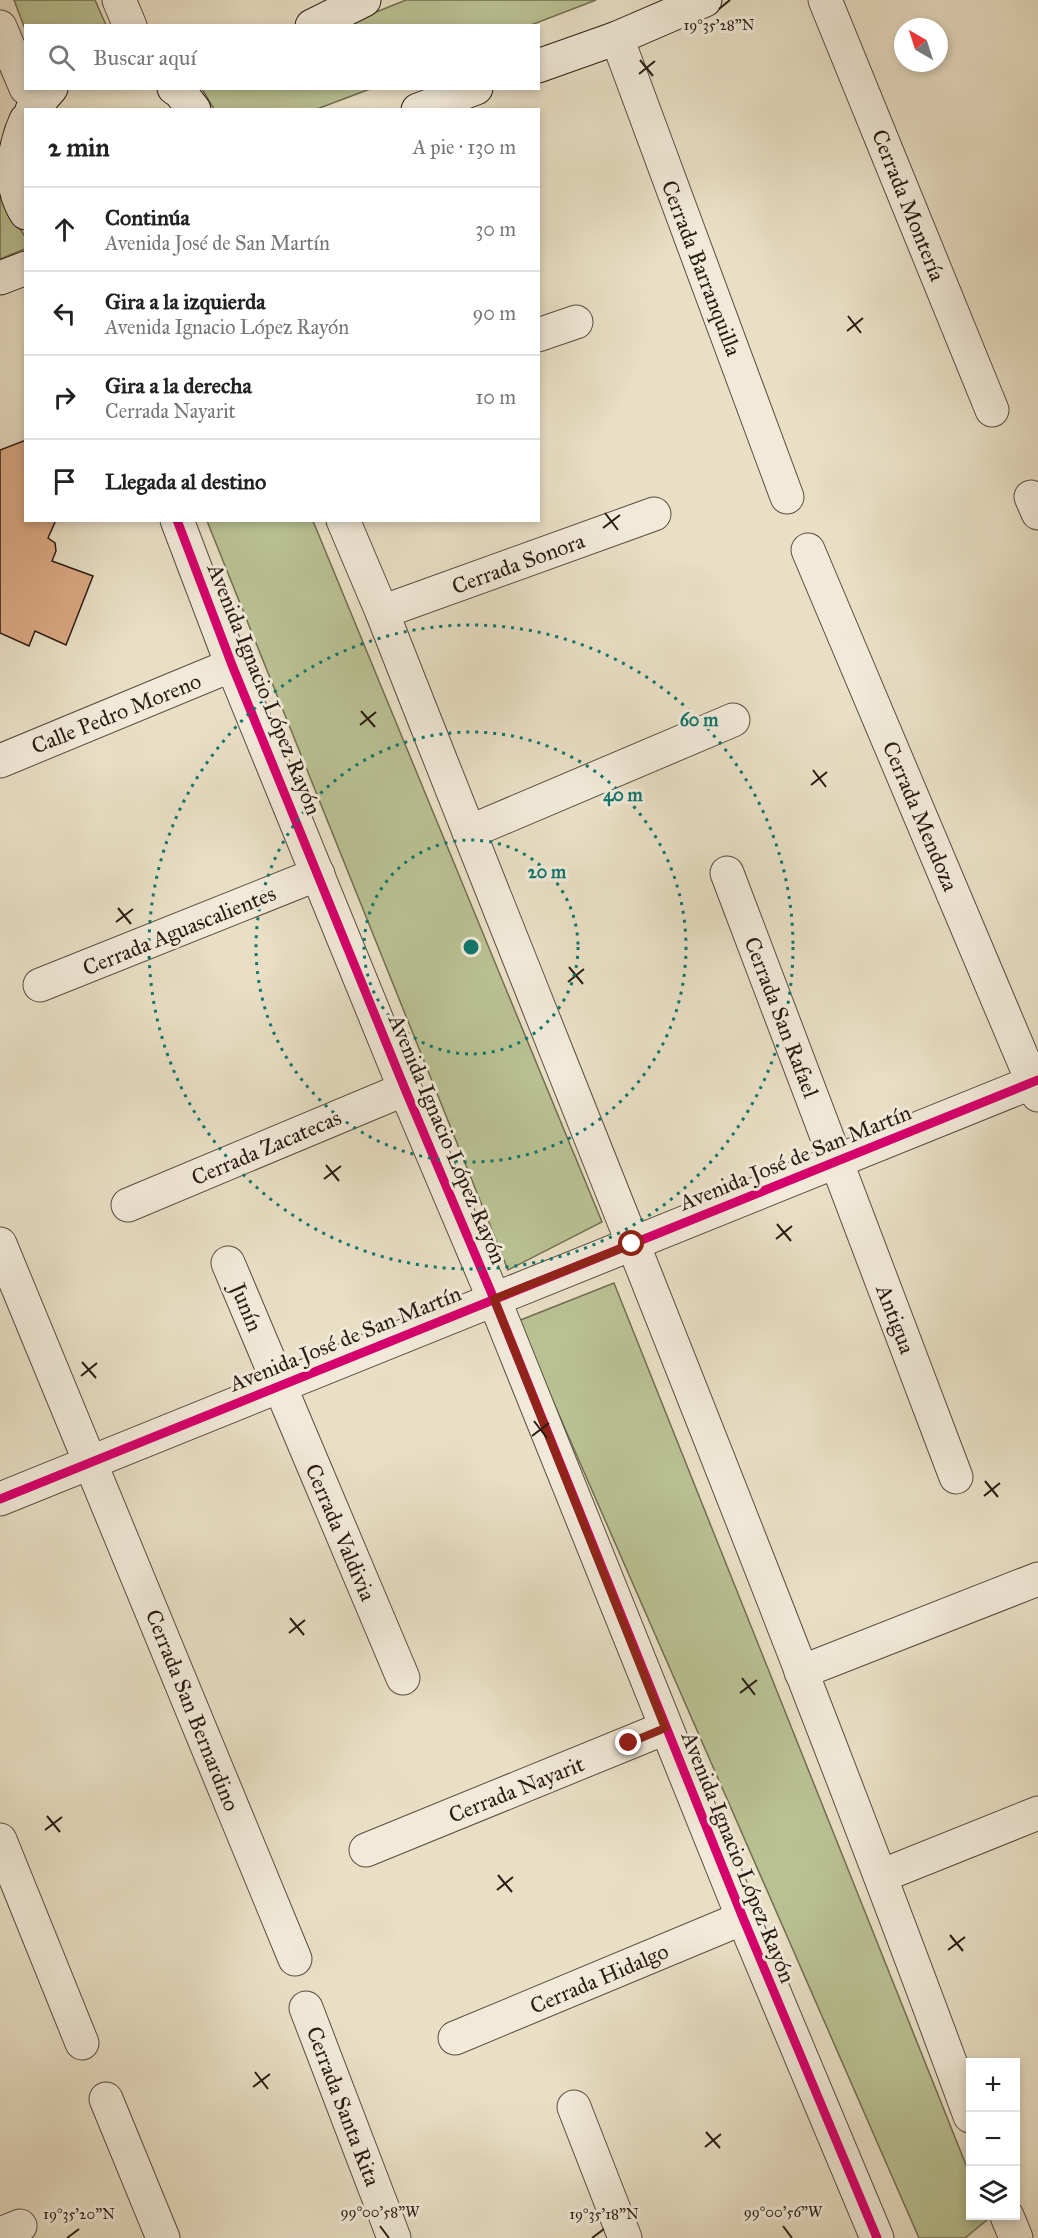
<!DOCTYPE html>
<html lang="es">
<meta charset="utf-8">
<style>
body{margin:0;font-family:"IM FELL Great Primer",serif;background:#f6f6f6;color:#222}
.controls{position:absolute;right:18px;bottom:18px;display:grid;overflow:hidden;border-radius:0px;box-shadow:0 3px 9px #0003}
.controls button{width:54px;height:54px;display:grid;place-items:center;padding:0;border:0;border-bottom:2px solid #e0e0e0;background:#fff;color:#222;font:30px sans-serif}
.compass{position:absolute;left:894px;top:18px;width:54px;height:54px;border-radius:50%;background:#fff;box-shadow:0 3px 9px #0003;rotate:321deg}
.stop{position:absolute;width:18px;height:18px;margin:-14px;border:4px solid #8f2418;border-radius:50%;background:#fff}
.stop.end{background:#8f2418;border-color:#fff;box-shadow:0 2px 6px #0008}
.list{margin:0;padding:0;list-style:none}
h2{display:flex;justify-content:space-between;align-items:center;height:78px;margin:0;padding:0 24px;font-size:26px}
h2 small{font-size:20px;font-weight:400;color:#767676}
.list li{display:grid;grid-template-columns:39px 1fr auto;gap:18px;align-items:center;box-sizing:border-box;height:84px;padding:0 24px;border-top:2px solid #e0e0e0}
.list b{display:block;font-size:22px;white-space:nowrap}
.list p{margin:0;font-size:20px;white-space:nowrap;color:#767676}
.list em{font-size:20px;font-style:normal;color:#767676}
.icon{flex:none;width:33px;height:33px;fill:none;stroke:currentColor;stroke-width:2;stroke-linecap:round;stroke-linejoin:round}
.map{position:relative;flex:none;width:1038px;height:2238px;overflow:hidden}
.search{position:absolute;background:#fff;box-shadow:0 3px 9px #0003;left:24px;top:24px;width:516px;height:66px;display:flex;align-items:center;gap:15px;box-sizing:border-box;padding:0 21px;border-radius:0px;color:#767676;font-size:22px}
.panel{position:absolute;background:#fff;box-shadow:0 3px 9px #0003;left:24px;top:108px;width:516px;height:414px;border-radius:0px}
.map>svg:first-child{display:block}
.green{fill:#b9c192;stroke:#726e52;stroke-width:1.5}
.building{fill:#dba883;stroke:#2a1b13;stroke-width:1.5}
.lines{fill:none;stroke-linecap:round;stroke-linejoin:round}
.minor-casing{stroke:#5a4c40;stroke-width:35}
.tertiary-casing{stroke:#5a4c40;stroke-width:35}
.secondary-casing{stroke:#2a1b13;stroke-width:35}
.minor{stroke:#f1ead9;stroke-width:33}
.tertiary{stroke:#f1ead9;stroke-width:33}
.secondary{stroke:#f1ead9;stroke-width:33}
.cycleway-casing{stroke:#f1ead9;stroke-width:13}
.cycleway{stroke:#d6006c;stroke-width:9}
.route{stroke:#8f2418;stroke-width:8}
.ticks{fill:none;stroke:#2a1b13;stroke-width:2}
.ring{fill:none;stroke:#0f766e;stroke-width:3;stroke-dasharray:3 6}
.labels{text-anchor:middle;stroke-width:6;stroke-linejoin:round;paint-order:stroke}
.street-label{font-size:22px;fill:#2a1b13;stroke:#f1ead9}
.ticks-label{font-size:15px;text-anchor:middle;fill:#2a1b13;stroke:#f1ead9;stroke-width:6;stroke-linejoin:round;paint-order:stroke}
.centre{fill:#0f766e;stroke:#f1ead9;stroke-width:3}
.ring-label{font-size:18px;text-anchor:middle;font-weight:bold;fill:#0f766e;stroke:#f1ead9;stroke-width:6;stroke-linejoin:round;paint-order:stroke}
</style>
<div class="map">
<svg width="1038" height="2238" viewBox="0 0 1038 2238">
<rect width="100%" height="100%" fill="#e9dfc5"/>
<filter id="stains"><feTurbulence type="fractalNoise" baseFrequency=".00333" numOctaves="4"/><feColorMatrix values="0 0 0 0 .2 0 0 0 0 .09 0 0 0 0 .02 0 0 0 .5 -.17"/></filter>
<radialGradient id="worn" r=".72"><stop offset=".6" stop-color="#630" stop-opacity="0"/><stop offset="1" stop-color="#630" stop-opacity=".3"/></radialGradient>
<path class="green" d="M14 0H95L106 25 26 26 25 29Z
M406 0H596L531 25 341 26Z
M202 89H370L317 109H214Z
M0 182 6 207 26 238 25 249 0 259Z
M207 521H313L602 1222 508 1270Z
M614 1283 970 2175V2216H987L988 2219 965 2238H919L518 1321Z"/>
<path class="building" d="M26 440V520H56L48 538 55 543 56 551 52 561 93 576 66 645 35 631 29 646 0 633V450Z"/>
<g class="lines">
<g class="minor-casing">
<path id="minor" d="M119 0 130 26
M825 0 992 410
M0 27 26 88
M617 38 787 497
M538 335 576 322
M1031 497 1038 513
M808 550 1038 1095
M382 612 654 514
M0 761 232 665
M469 832 733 720
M727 873 956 1477
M40 985 318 874
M128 1205 405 1089
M0 1244 295 1959
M228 1263 403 1678
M0 1499 1038 1080
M801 1672 1038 1579
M0 1840 82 2043
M366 1850 665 1728
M881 1876 1038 1813
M306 2008 394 2238
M455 2038 743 1918
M106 2099 163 2238
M574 2107 625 2238
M0 2234 20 2226"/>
</g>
<g class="tertiary-casing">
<path id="tertiary" d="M177 520 232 665 405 1089 494 1299 743 1918 877 2238
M343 520 382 612C579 1113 784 1611 970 2116
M1007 2216 1016 2238"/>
</g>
<g class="secondary-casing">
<path id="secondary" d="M312 26 364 0
M538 66 617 38 705 0
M174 88 180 92 194 110
M32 110 51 88
M418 110 476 88
M26 120C13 149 8 185 26 213
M0 278 26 268"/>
</g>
<use href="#minor" class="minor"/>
<use href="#tertiary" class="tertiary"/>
<use href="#secondary" class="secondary"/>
<g class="cycleway-casing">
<path id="cycleway" d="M177 520 232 665 405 1089 494 1299 743 1918 877 2238
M0 1499 1038 1080"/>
</g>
<use href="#cycleway" class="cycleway"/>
</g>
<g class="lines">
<path class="route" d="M629 1743 665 1728 494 1299 632 1244"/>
</g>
<path class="ticks" d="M719 9 730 0M640 60 653 76M639 74 655 61M848 316 861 333M847 331 863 318M605 513 618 530M603 528 620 515M361 711 375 727M360 725 376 712M813 770 826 787M811 785 827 772M118 908 131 924M116 922 133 909M569 967 583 984M568 982 584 969M326 1165 339 1181M324 1179 341 1166M777 1224 791 1241M776 1239 792 1226M82 1362 96 1378M81 1376 97 1363M534 1421 547 1438M532 1436 549 1423M985 1481 998 1497M984 1496 1000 1483M290 1618 304 1635M289 1633 305 1620M742 1678 755 1695M740 1693 757 1680M47 1816 60 1832M45 1830 62 1817M498 1875 512 1892M497 1890 513 1877M950 1935 963 1951M948 1950 965 1937M255 2072 268 2089M253 2087 270 2074M706 2132 720 2148M705 2147 721 2134M380 2226 389 2238M783 2226 792 2238M67 2238 79 2229M592 2238 604 2229"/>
<g class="ring">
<circle cx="471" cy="947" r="107"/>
<circle cx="471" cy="947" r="215"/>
<circle cx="471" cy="947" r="322"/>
</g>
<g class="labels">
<g class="street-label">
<text transform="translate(909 205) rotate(68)" y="8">Cerrada Montería</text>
<text transform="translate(702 268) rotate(69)" y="8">Cerrada Barranquilla</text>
<text transform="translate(518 563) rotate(-20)" y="8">Cerrada Sonora</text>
<text transform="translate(265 689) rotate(68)" y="8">Avenida Ignacio López Rayón</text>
<text transform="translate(116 713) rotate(-22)" y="8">Calle Pedro Moreno</text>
<text transform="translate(921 816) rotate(67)" y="8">Cerrada Mendoza</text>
<text transform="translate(179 930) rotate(-22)" y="8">Cerrada Aguascalientes</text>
<text transform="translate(782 1017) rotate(69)" y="8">Cerrada San Rafael</text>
<text transform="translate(448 1139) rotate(67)" y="8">Avenida Ignacio López Rayón</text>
<text transform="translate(266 1147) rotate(-23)" y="8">Cerrada Zacatecas</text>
<text transform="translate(795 1157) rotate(-22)" y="8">Avenida José de San Martín</text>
<text transform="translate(247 1307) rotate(67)" y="8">Junín</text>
<text transform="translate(896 1319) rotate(69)" y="8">Antigua</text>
<text transform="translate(345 1338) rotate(-22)" y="8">Avenida José de San Martín</text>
<text transform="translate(341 1532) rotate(67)" y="8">Cerrada Valdivia</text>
<text transform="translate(193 1710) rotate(68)" y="8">Cerrada San Bernardino</text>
<text transform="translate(516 1789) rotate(-22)" y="8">Cerrada Nayarit</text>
<text transform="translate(739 1857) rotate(68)" y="8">Avenida Ignacio López Rayón</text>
<text transform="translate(599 1978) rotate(-23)" y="8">Cerrada Hidalgo</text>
<text transform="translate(344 2106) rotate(69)" y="8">Cerrada Santa Rita</text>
</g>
</g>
<g class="ticks-label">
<text x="719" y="30">19°35'28"N</text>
<text x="380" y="2217">99°00'58"W</text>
<text x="783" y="2217">99°00'56"W</text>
<text x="79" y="2219">19°35'20"N</text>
<text x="604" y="2219">19°35'18"N</text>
</g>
<circle cx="471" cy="947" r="9" class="centre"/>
<g class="ring-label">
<text x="699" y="726">60 m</text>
<text x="623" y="801">40 m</text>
<text x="547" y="878">20 m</text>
</g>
<rect width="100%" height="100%" filter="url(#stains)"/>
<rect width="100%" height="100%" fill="url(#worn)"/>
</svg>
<div class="controls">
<button>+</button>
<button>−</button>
<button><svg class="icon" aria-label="layers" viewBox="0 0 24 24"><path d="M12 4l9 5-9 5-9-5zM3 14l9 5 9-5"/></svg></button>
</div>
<svg class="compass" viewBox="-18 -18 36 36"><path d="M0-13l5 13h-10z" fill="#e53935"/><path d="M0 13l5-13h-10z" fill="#767676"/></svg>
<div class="stop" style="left:632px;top:1244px"></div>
<div class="stop end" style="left:629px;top:1743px"></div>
<div class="search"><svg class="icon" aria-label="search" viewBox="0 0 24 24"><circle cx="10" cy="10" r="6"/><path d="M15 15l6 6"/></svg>Buscar aquí</div>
<section class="panel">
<h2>2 min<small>A pie · 130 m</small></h2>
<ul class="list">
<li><svg class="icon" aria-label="ahead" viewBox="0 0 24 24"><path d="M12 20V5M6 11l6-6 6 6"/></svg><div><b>Continúa</b><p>Avenida José de San Martín</p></div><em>30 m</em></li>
<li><svg class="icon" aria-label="left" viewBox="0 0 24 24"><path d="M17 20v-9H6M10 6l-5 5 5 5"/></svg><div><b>Gira a la izquierda</b><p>Avenida Ignacio López Rayón</p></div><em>90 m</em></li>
<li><svg class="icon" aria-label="right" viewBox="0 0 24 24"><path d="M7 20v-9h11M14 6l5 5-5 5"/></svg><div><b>Gira a la derecha</b><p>Cerrada Nayarit</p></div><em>10 m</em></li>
<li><svg class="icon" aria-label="arrive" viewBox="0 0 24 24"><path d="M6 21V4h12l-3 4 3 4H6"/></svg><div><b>Llegada al destino</b></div></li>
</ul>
</section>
</div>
